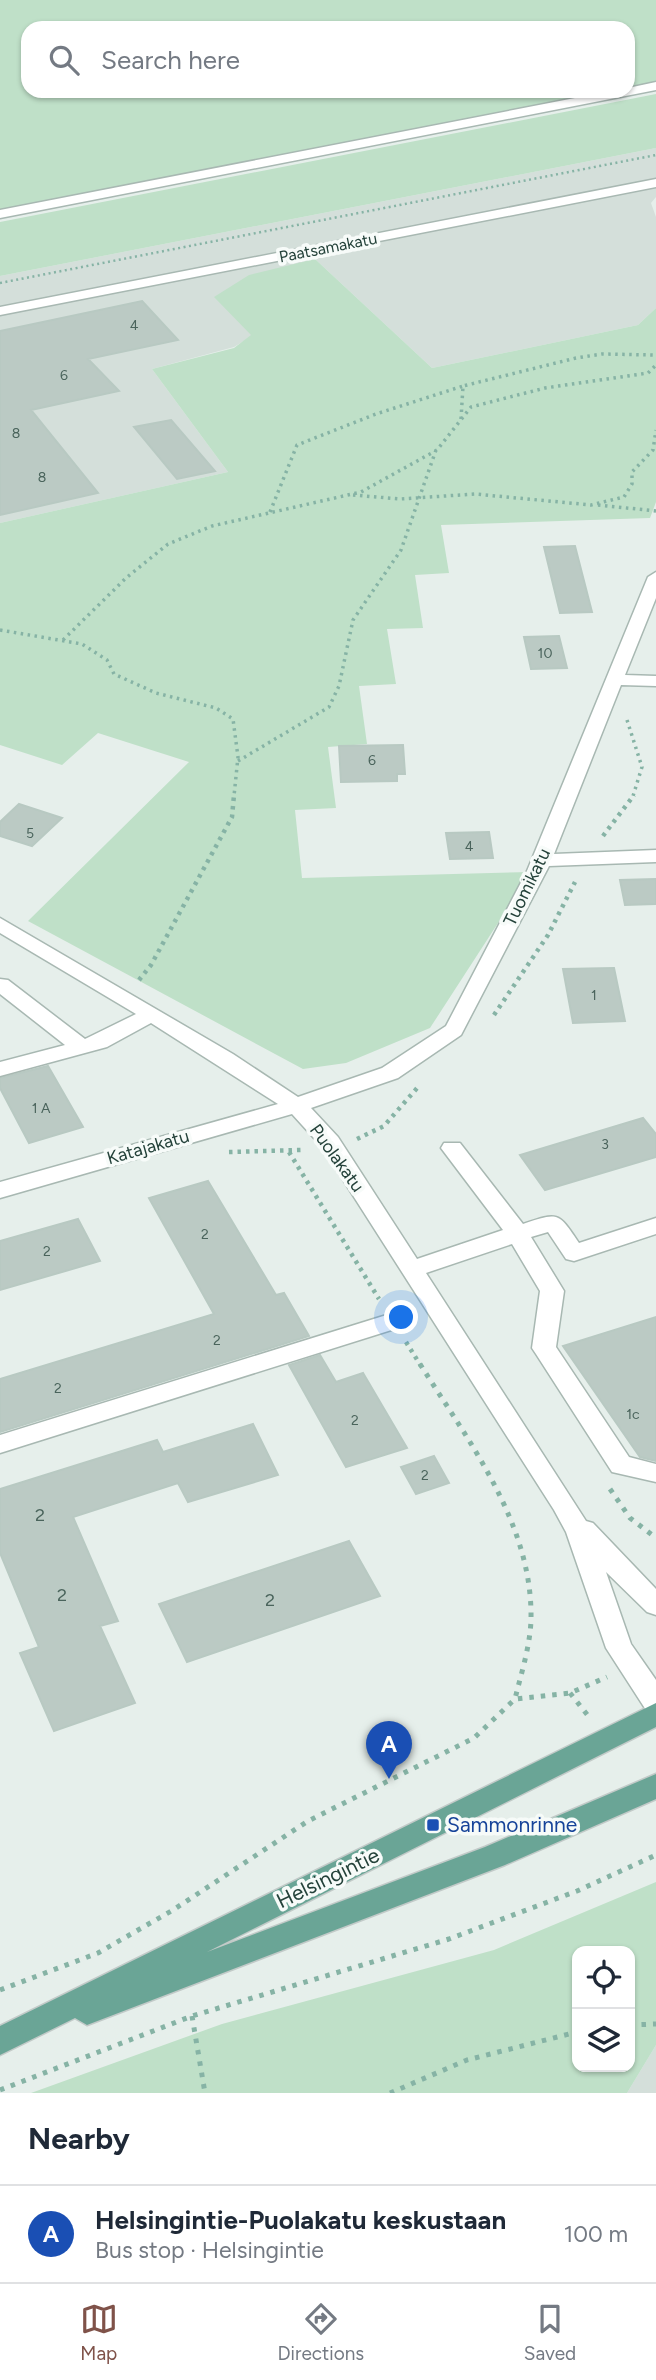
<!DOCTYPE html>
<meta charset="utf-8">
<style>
body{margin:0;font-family:Figtree,sans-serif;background:#f2f2f3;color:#1f2937}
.controls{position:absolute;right:21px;bottom:21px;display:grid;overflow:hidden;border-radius:14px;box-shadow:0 2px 5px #0004}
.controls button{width:63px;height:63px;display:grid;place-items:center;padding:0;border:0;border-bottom:2px solid #e0e1e3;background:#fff;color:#1f2937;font:35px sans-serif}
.you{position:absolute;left:402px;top:1318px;width:24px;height:24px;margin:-18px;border:5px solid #fff;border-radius:50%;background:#1a73e8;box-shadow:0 0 0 10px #1a73e833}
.badge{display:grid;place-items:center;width:46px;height:46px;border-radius:50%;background:#7f5249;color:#fff;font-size:23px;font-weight:700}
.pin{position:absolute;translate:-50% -58px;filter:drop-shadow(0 2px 4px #0008)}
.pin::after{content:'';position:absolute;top:37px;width:24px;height:21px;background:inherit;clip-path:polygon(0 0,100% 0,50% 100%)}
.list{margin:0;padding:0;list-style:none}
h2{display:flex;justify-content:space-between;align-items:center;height:91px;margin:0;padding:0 28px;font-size:30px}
h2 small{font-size:23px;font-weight:400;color:#747a83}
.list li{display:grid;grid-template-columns:46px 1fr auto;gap:21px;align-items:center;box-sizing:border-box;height:98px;padding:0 28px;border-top:2px solid #e0e1e3}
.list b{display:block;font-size:26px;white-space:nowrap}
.list p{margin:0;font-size:23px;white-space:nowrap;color:#747a83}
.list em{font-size:23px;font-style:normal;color:#747a83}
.icon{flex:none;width:38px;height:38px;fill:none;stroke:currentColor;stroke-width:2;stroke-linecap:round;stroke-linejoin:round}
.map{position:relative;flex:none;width:656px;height:2093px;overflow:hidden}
.search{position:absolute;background:#fff;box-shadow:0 2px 5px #0004;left:21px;right:21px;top:21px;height:77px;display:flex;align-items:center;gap:18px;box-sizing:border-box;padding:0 24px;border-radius:21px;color:#747a83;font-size:26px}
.sheet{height:189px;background:#fff}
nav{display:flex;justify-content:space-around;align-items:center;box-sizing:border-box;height:98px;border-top:2px solid #e0e1e3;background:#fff;font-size:19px;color:#747a83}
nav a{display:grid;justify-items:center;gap:4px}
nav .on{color:#7f5249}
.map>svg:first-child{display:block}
.built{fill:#d4dfda}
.green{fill:#bfe0c8;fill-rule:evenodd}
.building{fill:#bbcac4;stroke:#b8c9c2;stroke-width:2}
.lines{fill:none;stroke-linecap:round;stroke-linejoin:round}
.minor-casing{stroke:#a8b8b2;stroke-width:3}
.major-casing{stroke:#c2cac8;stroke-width:3}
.path-far3{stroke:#86b3a5;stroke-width:2.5;stroke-dasharray:2 3.5;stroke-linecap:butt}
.path-far2{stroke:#86b3a5;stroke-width:3.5;stroke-dasharray:2.5 4.5;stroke-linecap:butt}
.path-far1{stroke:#86b3a5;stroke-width:4.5;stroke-dasharray:3.5 5;stroke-linecap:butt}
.path{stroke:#86b3a5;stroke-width:5;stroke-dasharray:4.5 7;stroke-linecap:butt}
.minor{fill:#fff;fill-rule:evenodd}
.major{fill:#6aa596;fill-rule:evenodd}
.transit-dot{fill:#1a4fb4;stroke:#f7fbf9;stroke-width:2.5}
.labels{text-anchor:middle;stroke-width:7;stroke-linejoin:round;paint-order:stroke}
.number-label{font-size:14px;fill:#4a645c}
.far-street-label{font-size:16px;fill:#24423a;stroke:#f7fbf9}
.street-label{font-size:18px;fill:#24423a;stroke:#f7fbf9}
.near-number-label{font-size:18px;fill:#4a645c}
.near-transit-label{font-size:21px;fill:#164399;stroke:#f7fbf9;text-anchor:start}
.near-street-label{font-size:21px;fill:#24423a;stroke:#f7fbf9}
</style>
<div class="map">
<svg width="656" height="2093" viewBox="0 0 656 2093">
<rect width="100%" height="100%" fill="#e6efeb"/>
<path class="built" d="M656 148V197L651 203 656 217V308L638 325 432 368 315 259 252 336 234 347 152 369 228 472 0 523V276Z
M656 2045V2093H627Z"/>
<path class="green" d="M0 0H656V89L0 216ZM28 28H628V91H28Z
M656 94V148L0 276V222Z
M315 259 432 368 638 325 656 308V502L650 518 441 525 449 573 415 575 423 628 387 629 396 684 359 686 367 744 328 747 336 808 295 810 302 878 531 872 430 1028 346 1063 303 1069 28 921 189 762 98 733 62 765 0 745V523L228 472 152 369 234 348 251 335 214 297 249 275Z
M656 1882V2045L627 2093H31L222 2024 494 1950ZM577 1951H630V2067H577Z"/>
<path class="building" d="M142 301 178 340 88 359 119 391 31 410 98 493 0 515V331Z
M171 420 215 471 177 479 134 427Z
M575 546 592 612 560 613 544 547Z
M559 636 567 668 531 669 524 637Z
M403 745 405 774H397V781L341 782 339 746Z
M19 804 62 818 32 846 0 836V822Z
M489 832 493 858 450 859 446 833Z
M656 879V904L625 905 620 880Z
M614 968 625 1021 573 1023 563 969Z
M48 1066 83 1127 29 1143 0 1088V1078Z
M643 1118 656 1134V1157L545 1190 520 1155Z
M208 1181 276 1295 284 1293 309 1336 0 1432V1379L214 1314 149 1198Z
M78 1219 100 1261 0 1290V1241Z
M656 1317V1461L640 1457 563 1346Z
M320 1355 336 1382 363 1373 407 1448 346 1467 289 1365Z
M253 1424 278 1475 188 1502 178 1483 73 1517 118 1621 100 1626 135 1703 54 1731 20 1653 39 1647 0 1553V1489L157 1440 163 1452Z
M434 1456 449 1483 416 1494 401 1467Z
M349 1541 380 1596 187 1662 159 1604Z"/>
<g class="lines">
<g class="minor-casing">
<path id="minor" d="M656 82V90L0 218V210L611 91H628V88Z
M656 179V187L0 315V307Z
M656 572V598L625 675 656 676V686L621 685 554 854 656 850V862L549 866 461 1035 398 1078 311 1108 338 1137 417 1259 503 1230 441 1148 444 1143H460L523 1224C559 1212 558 1212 579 1243L656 1218V1234L574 1261 566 1259 548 1232 531 1237 564 1291 556 1347 629 1457 656 1464V1482L612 1472 536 1354 532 1348 540 1291 512 1244 426 1273 586 1521 593 1523 656 1589V1615L647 1612 606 1572 631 1644 656 1680V1713L646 1710 606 1648 566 1532 554 1510 322 1147 292 1114 0 1198V1182L278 1104 151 1023 107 1047 0 1076V1062L65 1045 0 994V979L8 980 85 1039 136 1014 0 933V918L233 1054 298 1097 382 1068 446 1026 527 871 648 577Z
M393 1313 401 1315 405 1321 401 1327 0 1453V1435Z"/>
</g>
<g class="major-casing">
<path id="major" d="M656 1703V1727L207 1952 485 1847 656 1774V1799L505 1865 87 2025 75 2018 0 2055V2026Z"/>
</g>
<path class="path-far3" d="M0 283 656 155"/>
<path class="path-far2" d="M461 419 463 386 576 358 602 354 656 355
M353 495 400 499 475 494 591 505 624 497 632 484V472L653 450 656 430
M598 505 656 511
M270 512 297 445 376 414 463 386
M0 630 82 644 107 660 114 674 156 693 216 708 233 719 238 757 234 796
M63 640 126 578 168 544 212 526 361 492 437 450 471 407 545 388 648 373 656 365
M627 720 642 767 633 796
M238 761 329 707 339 686 353 620 401 550 436 450"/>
<path class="path-far1" d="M603 836 634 795
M139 980 151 965 232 817 234 795
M494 1015 548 935 575 882
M357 1139 384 1126 418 1087
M229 1152 301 1150
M289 1152 379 1299
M406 1342 421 1366"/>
<path class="path" d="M420 1364C469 1442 533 1524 531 1620 530 1647 521 1674 515 1699
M610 1489 630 1518 656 1538
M570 1693 589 1717
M0 1990 98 1953 173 1910 308 1821 474 1738 515 1699 570 1693 607 1677
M192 2016 205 2093
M630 2025 656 2024
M0 2090 192 2016 449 1939 577 1891 656 1855
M390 2093 467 2060 577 2032"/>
<use href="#minor" class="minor"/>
<use href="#major" class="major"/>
</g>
<rect class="transit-dot" x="426" y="1818" width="14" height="14" rx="3.5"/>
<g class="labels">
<g class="number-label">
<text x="134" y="330">4</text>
<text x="64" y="380">6</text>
<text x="16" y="438">8</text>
<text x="42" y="482">8</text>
<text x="545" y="658">10</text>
<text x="372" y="765">6</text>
<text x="30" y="838">5</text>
<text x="469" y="851">4</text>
<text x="594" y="1000">1</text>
<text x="41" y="1113">1 A</text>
<text x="605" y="1149">3</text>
<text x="205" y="1239">2</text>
<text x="47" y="1256">2</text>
<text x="217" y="1345">2</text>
<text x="58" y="1393">2</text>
<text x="633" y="1419">1c</text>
<text x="355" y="1425">2</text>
<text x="425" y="1480">2</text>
</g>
<g class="far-street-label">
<text transform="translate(328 247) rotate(-11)" y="6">Paatsamakatu</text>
</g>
<g class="street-label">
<text transform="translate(527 887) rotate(-64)" y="6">Tuomikatu</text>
<text transform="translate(148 1147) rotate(-16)" y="6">Katajakatu</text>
<text transform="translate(337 1158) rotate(54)" y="6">Puolakatu</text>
</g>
<g class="near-number-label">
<text x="40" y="1521">2</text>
<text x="62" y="1601">2</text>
<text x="270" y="1606">2</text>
</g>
<g class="near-transit-label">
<text x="447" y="1832">Sammonrinne</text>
</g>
<g class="near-street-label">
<text transform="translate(328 1878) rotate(-26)" y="7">Helsingintie</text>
</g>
</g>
</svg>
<div class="controls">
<button><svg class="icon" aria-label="locate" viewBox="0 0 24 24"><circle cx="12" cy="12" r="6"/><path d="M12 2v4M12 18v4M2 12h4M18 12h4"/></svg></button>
<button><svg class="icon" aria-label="layers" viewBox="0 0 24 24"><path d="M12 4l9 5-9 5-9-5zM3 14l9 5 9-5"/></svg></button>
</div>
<div class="you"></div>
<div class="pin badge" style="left:389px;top:1779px;background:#1a4fb4">A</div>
<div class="search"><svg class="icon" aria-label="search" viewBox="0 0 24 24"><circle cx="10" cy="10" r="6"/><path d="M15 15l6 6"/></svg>Search here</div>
</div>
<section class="sheet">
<h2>Nearby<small></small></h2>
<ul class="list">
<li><span class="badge" style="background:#1a4fb4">A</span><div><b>Helsingintie-Puolakatu keskustaan</b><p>Bus stop · Helsingintie</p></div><em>100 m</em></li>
</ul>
</section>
<nav>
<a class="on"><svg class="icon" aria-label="map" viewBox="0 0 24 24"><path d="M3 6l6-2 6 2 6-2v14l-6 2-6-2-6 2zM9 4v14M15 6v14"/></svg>Map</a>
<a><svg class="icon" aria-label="directions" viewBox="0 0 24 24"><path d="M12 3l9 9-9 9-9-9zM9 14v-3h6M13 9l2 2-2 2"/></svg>Directions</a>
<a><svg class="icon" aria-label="saved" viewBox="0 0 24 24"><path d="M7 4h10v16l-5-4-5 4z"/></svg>Saved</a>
</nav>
